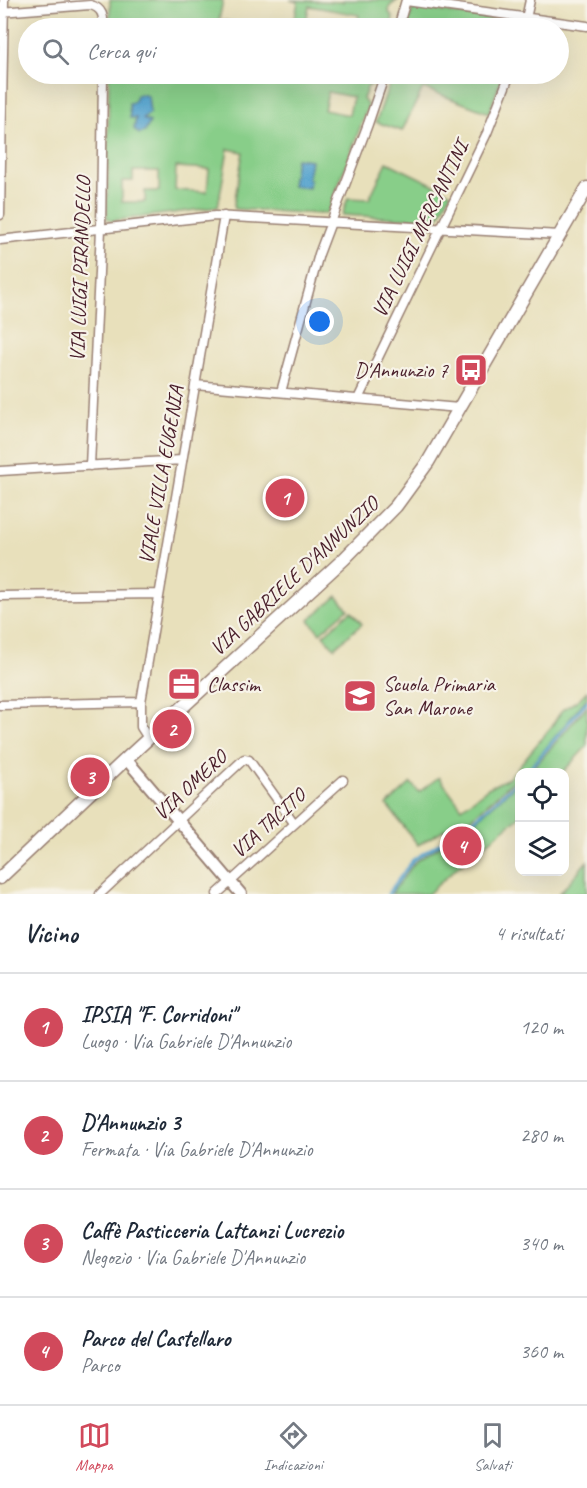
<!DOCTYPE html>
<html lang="it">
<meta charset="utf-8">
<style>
body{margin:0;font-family:Caveat,sans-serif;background:#f6f6f7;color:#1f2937}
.controls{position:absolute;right:18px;bottom:18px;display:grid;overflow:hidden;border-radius:12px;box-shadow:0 6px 24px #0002}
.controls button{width:54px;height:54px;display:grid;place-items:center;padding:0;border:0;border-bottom:2px solid #e0e1e3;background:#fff;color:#1f2937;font:30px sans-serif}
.you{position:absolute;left:320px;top:322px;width:21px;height:21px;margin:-15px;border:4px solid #fff;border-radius:50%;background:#1a73e8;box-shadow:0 0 0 9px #1a73e833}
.badge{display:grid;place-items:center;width:39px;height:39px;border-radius:50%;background:#d1495b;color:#fff;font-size:20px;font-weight:700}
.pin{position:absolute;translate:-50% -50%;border:3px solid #fff;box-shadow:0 2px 6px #0006}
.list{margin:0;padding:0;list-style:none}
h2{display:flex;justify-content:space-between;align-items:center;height:78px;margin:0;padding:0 24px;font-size:26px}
h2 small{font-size:20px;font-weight:400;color:#747a83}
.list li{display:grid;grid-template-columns:39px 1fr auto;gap:18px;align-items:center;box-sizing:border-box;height:108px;padding:0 24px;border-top:2px solid #e0e1e3}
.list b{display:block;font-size:22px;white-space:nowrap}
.list p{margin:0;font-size:20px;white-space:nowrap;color:#747a83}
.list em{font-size:20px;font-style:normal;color:#747a83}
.icon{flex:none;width:33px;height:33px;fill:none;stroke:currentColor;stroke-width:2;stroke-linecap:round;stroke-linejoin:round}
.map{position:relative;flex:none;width:587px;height:894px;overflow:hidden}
.search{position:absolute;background:#fff;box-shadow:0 6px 24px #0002;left:18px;right:18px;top:18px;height:66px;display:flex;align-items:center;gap:15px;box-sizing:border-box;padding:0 21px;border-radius:33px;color:#747a83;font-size:22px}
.sheet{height:510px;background:#fff}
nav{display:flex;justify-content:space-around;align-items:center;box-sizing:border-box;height:84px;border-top:2px solid #e0e1e3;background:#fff;font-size:16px;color:#747a83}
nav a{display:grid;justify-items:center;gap:3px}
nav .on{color:#d1495b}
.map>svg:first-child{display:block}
.green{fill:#88ce89;stroke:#69765a;stroke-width:1.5;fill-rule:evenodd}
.water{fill:#53a2cd;stroke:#4e607c;stroke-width:1.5}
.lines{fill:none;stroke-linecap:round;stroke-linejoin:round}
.stream{stroke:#53a2cd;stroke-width:3}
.minor-casing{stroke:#998073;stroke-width:11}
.tertiary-casing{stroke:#998073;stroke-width:14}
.secondary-casing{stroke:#998073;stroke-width:15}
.minor{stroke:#fff;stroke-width:8}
.tertiary{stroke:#fff;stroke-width:10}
.secondary{stroke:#fff;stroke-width:12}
.labels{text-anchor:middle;stroke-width:4.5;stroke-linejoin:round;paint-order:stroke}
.street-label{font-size:21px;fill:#4a1f2b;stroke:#f7f3e8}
.poi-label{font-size:21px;fill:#4a1f2b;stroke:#f7f3e8;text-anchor:start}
</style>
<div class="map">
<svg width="587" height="894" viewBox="0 0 587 894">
<rect width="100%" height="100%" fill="#f7f3e8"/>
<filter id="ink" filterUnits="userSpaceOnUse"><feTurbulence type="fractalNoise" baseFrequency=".0167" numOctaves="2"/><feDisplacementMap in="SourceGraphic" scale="12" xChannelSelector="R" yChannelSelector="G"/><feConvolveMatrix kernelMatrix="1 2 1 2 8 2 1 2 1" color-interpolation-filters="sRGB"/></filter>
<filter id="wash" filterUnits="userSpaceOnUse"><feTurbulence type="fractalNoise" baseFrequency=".008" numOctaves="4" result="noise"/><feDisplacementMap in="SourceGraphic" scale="24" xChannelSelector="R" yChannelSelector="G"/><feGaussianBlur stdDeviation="1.35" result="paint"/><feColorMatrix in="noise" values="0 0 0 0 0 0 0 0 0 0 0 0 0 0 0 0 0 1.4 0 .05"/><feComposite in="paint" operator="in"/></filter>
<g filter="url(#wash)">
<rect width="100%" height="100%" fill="#e8e0bb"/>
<path class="green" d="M110 0H223L219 20 266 28H110Z
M290 0 343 2V0H398L390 6 389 12 393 18 390 28H335L337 21 357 25 359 15 309 6 305 28H293L298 2Z
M413 7 518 23 520 26 519 28H407Z
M109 74H378L374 85 368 86 363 99 368 106 330 208 326 213 320 214 235 209 234 204 243 152 228 149 218 207 111 221 107 218ZM328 92 353 97 349 115 324 110ZM176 167 209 169 207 192 175 190ZM133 171H159V191H145V202H122V181H133Z
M393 74H503L489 113 423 88 402 131 376 122Z
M387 162 451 193 437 220 342 215 348 198 369 199Z
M337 596 348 609 320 633 309 620Z
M351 611 362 624 334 648 323 635Z
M587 691V698L531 766 523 772H520L519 776 466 823 448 834 445 829 418 845 387 805 411 783 419 792 439 777 462 808 488 788 509 778 552 726 562 710 578 700Z
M587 706V746L563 772H530Z
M519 782V817L455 869 428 894H391L415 862 466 829Z
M587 861V894H559Z"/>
<path class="water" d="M140 94 148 96 150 113 143 119 150 122 145 132 139 134 134 129 136 118H130L129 103 134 102 136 95Z
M296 158 311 160 308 179 310 180 309 188 292 186Z"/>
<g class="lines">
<path class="stream" d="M527 772 587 701
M388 894 413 860 467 826 520 779"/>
</g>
</g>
<g filter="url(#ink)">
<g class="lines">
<g class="minor-casing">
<path id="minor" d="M406 1 587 26
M0 12 90 5C103 8 104 17 103 28
M398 28 406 0
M524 28 530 0
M0 215 4 0
M0 240 215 216 560 235
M195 385 459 408
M281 392 319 254 368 124 385 74
M358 399 487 133 510 74
M90 466 101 229 103 74
M0 471 182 460
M0 596 159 594
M0 705 141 702
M148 738 141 727V702L224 216
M100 894 244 759 249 760 294 823
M217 894 343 780"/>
</g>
<g class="tertiary-casing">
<path id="tertiary" d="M126 759 241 894"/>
</g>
<g class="secondary-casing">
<path id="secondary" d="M0 878 126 759 344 559 396 506 428 462 587 188"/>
</g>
<use href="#minor" class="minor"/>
<use href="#tertiary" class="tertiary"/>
<use href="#secondary" class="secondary"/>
</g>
</g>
<defs>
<g id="bus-square" transform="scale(1.725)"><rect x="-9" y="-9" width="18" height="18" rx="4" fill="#d1495b" stroke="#f7f3e8"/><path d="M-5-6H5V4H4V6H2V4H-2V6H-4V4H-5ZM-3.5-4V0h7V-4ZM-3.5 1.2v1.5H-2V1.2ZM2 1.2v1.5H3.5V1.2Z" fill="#fff"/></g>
<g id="office-square" transform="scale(1.725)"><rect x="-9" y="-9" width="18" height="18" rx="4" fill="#d1495b" stroke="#f7f3e8"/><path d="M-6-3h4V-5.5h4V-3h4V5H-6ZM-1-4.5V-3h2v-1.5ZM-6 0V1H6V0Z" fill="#fff"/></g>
<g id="school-square" transform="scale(1.725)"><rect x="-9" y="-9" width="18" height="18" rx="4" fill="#d1495b" stroke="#f7f3e8"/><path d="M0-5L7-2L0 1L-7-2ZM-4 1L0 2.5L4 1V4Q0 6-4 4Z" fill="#fff"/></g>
</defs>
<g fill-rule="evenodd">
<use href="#bus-square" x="471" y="370"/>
<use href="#office-square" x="184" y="684"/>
<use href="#school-square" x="360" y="696"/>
</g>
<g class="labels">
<g class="street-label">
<text transform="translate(420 229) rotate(-64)" y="7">VIA LUIGI MERCANTINI</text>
<text transform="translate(80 269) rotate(-88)" y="7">VIA LUIGI PIRANDELLO</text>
<text transform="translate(161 475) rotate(-80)" y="7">VIALE VILLA EUGENIA</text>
<text transform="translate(294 576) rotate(-43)" y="7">VIA GABRIELE D'ANNUNZIO</text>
<text transform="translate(190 785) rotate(-43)" y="7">VIA OMERO</text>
<text transform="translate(268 823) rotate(-42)" y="7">VIA TACITO</text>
</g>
<g class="poi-label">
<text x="448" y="377" text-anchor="end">D'Annunzio 7</text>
<text x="207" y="691">Classim</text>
<text x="383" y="691">Scuola Primaria<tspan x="383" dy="24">San Marone</tspan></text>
</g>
</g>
</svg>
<div class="controls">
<button><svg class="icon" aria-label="locate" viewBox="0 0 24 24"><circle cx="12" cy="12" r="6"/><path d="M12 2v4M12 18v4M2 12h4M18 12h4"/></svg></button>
<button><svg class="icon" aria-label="layers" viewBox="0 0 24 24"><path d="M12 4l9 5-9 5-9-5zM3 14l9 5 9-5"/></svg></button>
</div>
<div class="you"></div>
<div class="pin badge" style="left:285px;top:498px">1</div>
<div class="pin badge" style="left:172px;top:729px">2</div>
<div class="pin badge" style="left:90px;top:777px">3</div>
<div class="pin badge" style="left:462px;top:846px">4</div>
<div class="search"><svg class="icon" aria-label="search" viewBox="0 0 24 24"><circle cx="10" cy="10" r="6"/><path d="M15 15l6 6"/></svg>Cerca qui</div>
</div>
<section class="sheet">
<h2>Vicino<small>4 risultati</small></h2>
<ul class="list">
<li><span class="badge">1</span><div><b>IPSIA &quot;F. Corridoni&quot;</b><p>Luogo · Via Gabriele D'Annunzio</p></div><em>120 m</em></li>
<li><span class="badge">2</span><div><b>D'Annunzio 3</b><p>Fermata · Via Gabriele D'Annunzio</p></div><em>280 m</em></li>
<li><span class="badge">3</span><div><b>Caffè Pasticceria Lattanzi Lucrezio</b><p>Negozio · Via Gabriele D'Annunzio</p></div><em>340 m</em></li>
<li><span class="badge">4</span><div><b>Parco del Castellaro</b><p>Parco</p></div><em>360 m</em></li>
</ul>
</section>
<nav>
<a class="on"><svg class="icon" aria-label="map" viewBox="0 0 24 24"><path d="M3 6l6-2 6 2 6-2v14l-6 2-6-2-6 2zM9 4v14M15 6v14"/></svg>Mappa</a>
<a><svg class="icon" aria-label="directions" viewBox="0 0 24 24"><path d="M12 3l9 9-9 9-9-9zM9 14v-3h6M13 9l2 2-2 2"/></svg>Indicazioni</a>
<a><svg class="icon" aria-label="saved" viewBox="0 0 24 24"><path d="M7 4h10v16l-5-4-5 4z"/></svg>Salvati</a>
</nav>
